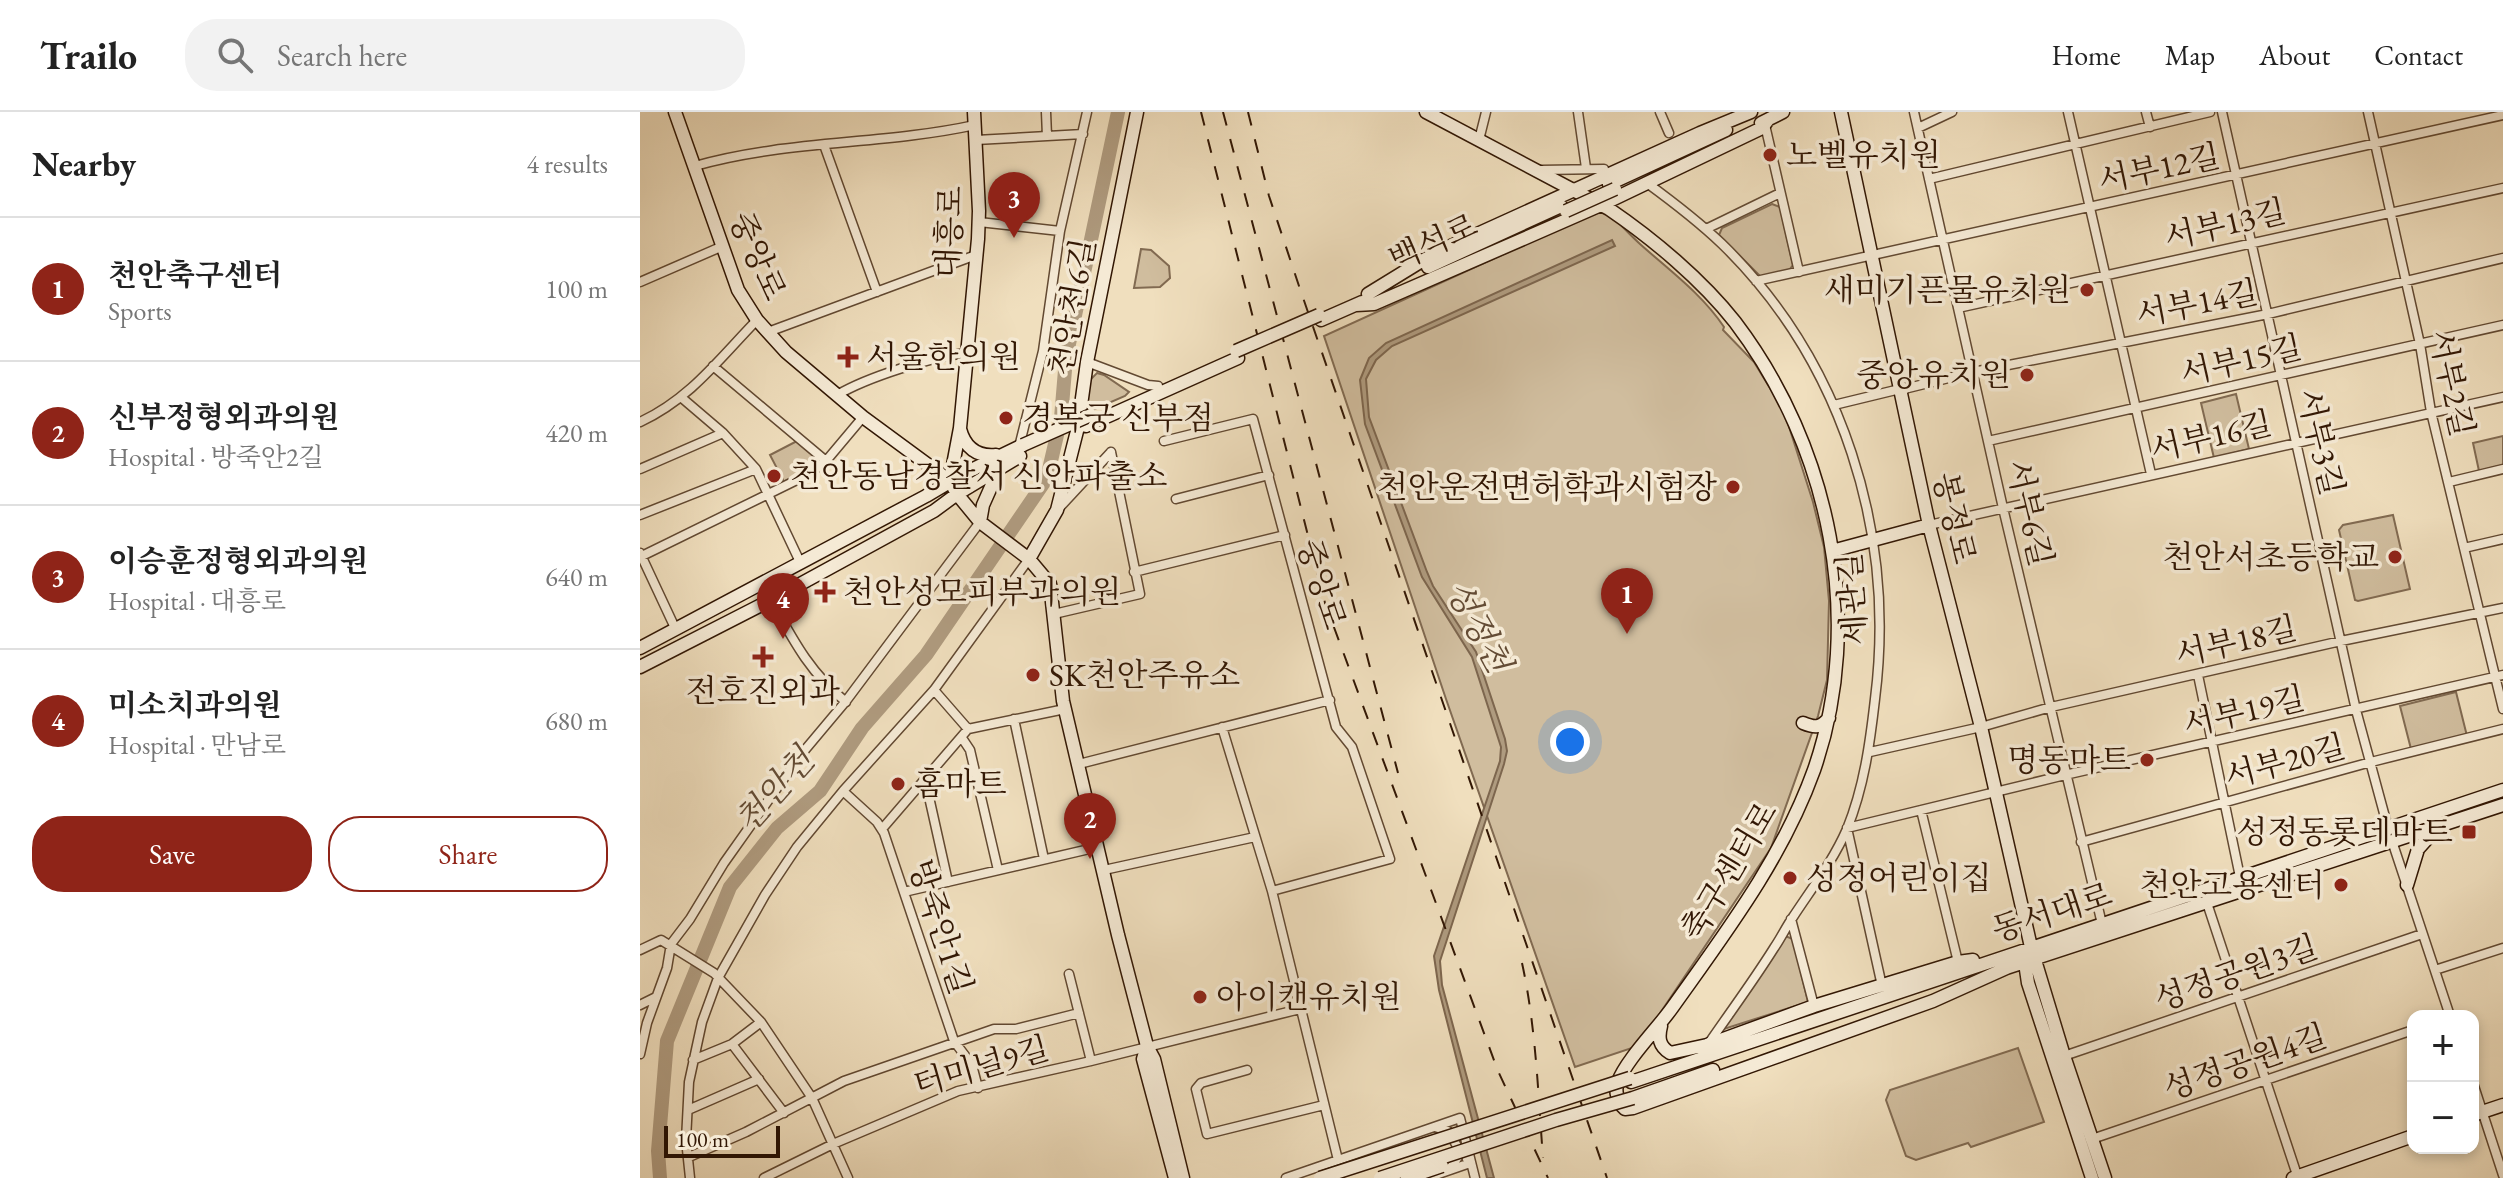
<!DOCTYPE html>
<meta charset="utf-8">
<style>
body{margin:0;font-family:"EB Garamond","Noto Serif KR",serif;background:#f2f2f2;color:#222}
.controls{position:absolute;right:24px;bottom:24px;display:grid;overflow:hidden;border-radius:16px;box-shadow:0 4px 12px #0003}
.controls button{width:72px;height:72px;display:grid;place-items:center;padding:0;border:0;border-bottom:2px solid #e0e0e0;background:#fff;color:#222;font:40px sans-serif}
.scale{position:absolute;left:24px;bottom:20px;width:116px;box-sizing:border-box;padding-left:8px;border:4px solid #321704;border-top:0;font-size:22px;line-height:28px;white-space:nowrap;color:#321704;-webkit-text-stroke:6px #f5ead5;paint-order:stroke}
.you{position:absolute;left:930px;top:630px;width:28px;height:28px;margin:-20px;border:6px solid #fff;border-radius:50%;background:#1a73e8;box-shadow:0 0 0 12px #1a73e833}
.badge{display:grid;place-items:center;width:52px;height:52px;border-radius:50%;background:#8f2418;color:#fff;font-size:26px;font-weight:700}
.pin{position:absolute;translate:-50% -66px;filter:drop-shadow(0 2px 4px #0008)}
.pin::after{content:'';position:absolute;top:42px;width:28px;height:24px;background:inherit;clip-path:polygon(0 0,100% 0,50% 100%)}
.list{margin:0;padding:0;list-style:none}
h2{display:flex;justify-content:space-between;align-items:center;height:104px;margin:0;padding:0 32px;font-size:34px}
h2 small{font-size:26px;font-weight:400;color:#767676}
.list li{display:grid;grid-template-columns:52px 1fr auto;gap:24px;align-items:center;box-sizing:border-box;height:144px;padding:0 32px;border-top:2px solid #e0e0e0}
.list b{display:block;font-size:30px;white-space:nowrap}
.list p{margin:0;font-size:26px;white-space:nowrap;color:#767676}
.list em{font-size:26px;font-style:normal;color:#767676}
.actions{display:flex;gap:16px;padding:24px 32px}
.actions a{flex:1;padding:18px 0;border:2px solid #8f2418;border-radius:32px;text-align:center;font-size:28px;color:#8f2418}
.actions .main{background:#8f2418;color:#fff}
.icon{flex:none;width:44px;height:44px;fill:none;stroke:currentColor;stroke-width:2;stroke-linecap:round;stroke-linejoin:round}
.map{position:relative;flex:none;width:1863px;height:1066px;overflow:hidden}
header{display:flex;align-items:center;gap:48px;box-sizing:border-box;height:112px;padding:0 40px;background:#fff;border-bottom:2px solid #e0e0e0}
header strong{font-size:38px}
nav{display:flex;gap:44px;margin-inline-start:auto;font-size:28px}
.search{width:560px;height:72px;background:#f2f2f2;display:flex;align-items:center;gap:20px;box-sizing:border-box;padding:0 28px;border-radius:32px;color:#767676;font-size:30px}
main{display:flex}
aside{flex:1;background:#fff}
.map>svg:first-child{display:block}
.green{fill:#d0bd9e;stroke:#816a51;stroke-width:2}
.water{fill:#af9b7f;stroke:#7d664e;stroke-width:2}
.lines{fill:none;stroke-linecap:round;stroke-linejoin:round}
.river{stroke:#af9b7f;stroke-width:14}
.street-casing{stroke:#624932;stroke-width:11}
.secondary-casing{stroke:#321704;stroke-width:15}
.street{stroke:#f5ead5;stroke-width:8}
.secondary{stroke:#f5ead5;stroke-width:12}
.rail{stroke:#321704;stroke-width:2;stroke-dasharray:14 14;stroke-linecap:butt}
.secondary-bridge-casing{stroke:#321704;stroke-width:15;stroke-linecap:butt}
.secondary-bridge{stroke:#f5ead5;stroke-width:12}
.poi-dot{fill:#8f2418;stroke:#f5ead5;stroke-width:3}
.labels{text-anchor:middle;stroke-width:7;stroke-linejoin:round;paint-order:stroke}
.poi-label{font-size:32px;fill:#321704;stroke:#f5ead5;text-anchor:start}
.street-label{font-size:32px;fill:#321704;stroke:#f5ead5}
.water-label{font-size:34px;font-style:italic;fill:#644c35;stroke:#f5ead5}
</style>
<header>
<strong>Trailo</strong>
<div class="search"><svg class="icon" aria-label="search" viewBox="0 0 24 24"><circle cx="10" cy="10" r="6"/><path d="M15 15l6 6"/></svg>Search here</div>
<nav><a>Home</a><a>Map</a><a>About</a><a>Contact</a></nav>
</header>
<main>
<aside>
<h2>Nearby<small>4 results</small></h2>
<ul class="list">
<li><span class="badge">1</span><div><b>천안축구센터</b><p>Sports</p></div><em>100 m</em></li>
<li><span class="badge">2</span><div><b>신부정형외과의원</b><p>Hospital · 방죽안2길</p></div><em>420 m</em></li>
<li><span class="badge">3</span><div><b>이승훈정형외과의원</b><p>Hospital · 대흥로</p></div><em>640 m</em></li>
<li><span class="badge">4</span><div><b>미소치과의원</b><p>Hospital · 만남로</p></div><em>680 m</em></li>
</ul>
<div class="actions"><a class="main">Save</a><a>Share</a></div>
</aside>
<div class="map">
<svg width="1863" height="1066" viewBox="0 0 1863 1066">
<rect width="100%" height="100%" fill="#f0dfbe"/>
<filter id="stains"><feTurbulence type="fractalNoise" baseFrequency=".0025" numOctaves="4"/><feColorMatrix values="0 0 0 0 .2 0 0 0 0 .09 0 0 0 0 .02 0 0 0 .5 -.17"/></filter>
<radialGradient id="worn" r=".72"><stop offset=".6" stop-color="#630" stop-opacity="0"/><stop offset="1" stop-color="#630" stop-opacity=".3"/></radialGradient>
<path class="green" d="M1132 92 1140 95 1153 153 1149 158 1121 165 1079 123 1082 116Z
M965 96C976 108 987 120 1000 132 1029 158 1062 182 1084 215L1083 218 1114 250 1144 299 1173 390 1184 435 1189 489 1187 568 1178 604 1131 736 998 934 935 955 806 587 684 224Z
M501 137 511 138 529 154 530 166 520 175 494 176Z
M457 261 464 263 489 280 485 284 448 300H445L449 269Z
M1596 282 1609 337 1574 346 1561 291Z
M1863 324V353L1839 359 1833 331Z
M157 329 180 348 174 354 144 370 130 343Z
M1753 403 1770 477 1718 489 1715 488 1699 418 1703 413Z
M1816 580 1827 624 1771 637 1760 594Z
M1145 824 1153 827 1168 890 1084 917 1083 913Z
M1378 936 1404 1010 1331 1035 1328 1031 1276 1048 1266 1044 1246 988 1250 978Z"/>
<path class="water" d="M972 128 975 134 752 234 736 248 726 267 729 305 787 460 793 474 836 540 865 627 867 639 864 652 800 849 802 873 854 1066H847L799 878 794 844 860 649 861 635 832 545 782 465 725 312 720 268 729 246 746 231Z"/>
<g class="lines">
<path class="river" d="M20 1066 18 1039 27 929 90 775 137 716 180 679 222 616 286 543 407 366 421 306 426 246 478 0"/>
<g class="street-casing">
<path id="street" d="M406 0 407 24
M938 0 946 56
M1020 0 1029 21
M1274 0 1363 396 1462 812
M1428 0 1511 362
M1506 0 1510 15
M1582 0 1716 598 1748 716
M1728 0 1780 232 1791 300 1863 597
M1125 13 1159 160
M1278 16 1312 0
M336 28 443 22
M839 28 846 0
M184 33 237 180
M55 54C146 28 243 33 335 13
M901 58 964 57
M1289 67 1570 0
M1007 71C1033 90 1059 110 1082 132 1203 250 1256 421 1235 587 1230 631 1224 675 1207 717 1193 749 1172 776 1153 805 1146 815 1141 826 1134 836 1114 868 1091 899 1069 931
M339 110 420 119
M1066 117 1140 81
M1116 169 1863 3
M0 170 83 134
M1318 196 1863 76
M128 220 336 143
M447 250 508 273 518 274
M73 254 186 349
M1260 278 1333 260 1628 202 1863 146
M197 283C228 265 291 245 326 241
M42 286 83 321 116 357 161 452
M1194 293 1260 277
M0 310C50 287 79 247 117 208
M524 329 613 307 696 615 712 635 750 747 632 779
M1348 329 1863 213
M379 335 403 239 420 119 447 0
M0 357 83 321
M1809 370 1863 357
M536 387 629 363
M420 395 471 340
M0 403 116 357
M1289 413 1863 285
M1824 436 1863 427
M0 441 36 518
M0 445 169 362 186 349 223 305
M494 460 645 423
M131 488C153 528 170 561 206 590
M414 502 500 482 471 340
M1558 563 1600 765
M294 578 328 617
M374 607 404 747
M582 615 632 779 698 1048
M322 626 330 638 358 758
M1230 640 1341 615 1411 595 1701 529 1863 496
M439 652 690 588
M285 667 308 770
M203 679 237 710 244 721 314 929 332 953 338 976
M1281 698 1318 850
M242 717 328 617 425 597
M1752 729 1810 904
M1441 730 1731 650 1863 617
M464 758 615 725
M264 780 458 735
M1567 791 1658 1066
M1151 807 1174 894
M0 838 21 828 74 861 121 910 172 986 208 1066
M1795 858 1863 836
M429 862 451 949
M1242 874 1207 716 1425 663 1863 563
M0 893 16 885
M92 932 144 1001
M0 942 7 911 27 856 31 832 50 807 84 751 159 645 206 589 340 410
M1424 944 1782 822
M53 948 92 932 121 910
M607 958 561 971 556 977 567 1022 684 993
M1833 971 1863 1063
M48 998 119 967
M795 1015 808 1019 817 1034 818 1045 809 1058
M1452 1027 1773 918
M49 1045 106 1020 204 969 354 917H376L439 901
M50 1066 46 1028 49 970 62 910 78 866 125 783 157 735 203 679 294 578 389 447
M124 1066 193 1032 318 979 451 949 660 897
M646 1066 820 1006 835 1066
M787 1066 830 1051 827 1047"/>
</g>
<g class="secondary-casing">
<path id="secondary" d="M35 0 98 178 117 208 146 240 223 305 310 369 317 382 340 410 389 447 410 472 423 589 478 823 507 934 514 947 543 1066
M786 0 969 97C1013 127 1062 168 1095 210 1190 335 1226 508 1174 658 1142 747 1086 820 1032 896 1017 917 986 948 978 970 974 979 978 991 985 997L993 996 1293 889 1371 854
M1201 0 1289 413 1341 615 1391 835 1424 944 1465 1066
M1121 11 1143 0
M969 72 1086 18
M788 155 921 94
M728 182 785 147 813 133 1060 21 1111 0
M716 193 734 192 961 93 1122 16 1128 8
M681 208 722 190
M446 314 598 246
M320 317C325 336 337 345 356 343
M310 369 320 316 338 127 339 99 334 0
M340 410 343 393 359 357
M1192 439 1289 413
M389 447 417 398 438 315 447 250 497 0
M0 536 286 384 323 362 383 333
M0 555 131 488 294 399 317 382 380 344
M1163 611C1175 616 1180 616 1189 606
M1767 773 1778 737 1796 717
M1384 844 1388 871 1452 1066
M1366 856 1863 693
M1021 914C1018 926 1019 934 1030 941L1067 933 1174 894 1318 850 1333 848
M507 934 503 947 535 1066
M991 970 1863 678
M993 986 1073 958
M1833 1003 1863 993
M1653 1066 1773 1024"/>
</g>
<use href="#street" class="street"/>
<use href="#secondary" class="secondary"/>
<path class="rail" d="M561 0 685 491 858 959 908 1066
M583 0 758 661
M608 0 629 84 660 177 967 1066
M882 851C896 915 898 981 903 1046"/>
<g class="secondary-bridge-casing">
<path id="secondary-bridge" d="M926 99 975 77
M596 239 679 203
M383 333 451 303
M680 1066 990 966
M740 1066 916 1008 993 986
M767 1066 802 1054"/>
</g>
<use href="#secondary-bridge" class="secondary-bridge"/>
</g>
<g class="poi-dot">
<circle cx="1130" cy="43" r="8"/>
<circle cx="1447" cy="178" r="8"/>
<path d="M204 233h8v8h8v8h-8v8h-8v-8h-8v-8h8z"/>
<circle cx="1387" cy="263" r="8"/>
<circle cx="366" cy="306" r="8"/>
<circle cx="134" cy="364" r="8"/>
<circle cx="1093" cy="375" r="8"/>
<circle cx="1755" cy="445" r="8"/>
<path d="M181 468h8v8h8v8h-8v8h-8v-8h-8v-8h8z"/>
<path d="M119 533h8v8h8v8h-8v8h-8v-8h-8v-8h8z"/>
<circle cx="393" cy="563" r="8"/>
<circle cx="1507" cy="648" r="8"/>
<circle cx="258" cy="672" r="8"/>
<rect x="1821" y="712" width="16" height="16" rx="4"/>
<circle cx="1150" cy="766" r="8"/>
<circle cx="1701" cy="773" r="8"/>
<circle cx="560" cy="885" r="8"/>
</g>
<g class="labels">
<g class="poi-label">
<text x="1146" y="54">노벨유치원</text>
<text x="1431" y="189" text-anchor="end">새미기픈물유치원</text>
<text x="226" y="256">서울한의원</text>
<text x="1371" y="274" text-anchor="end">중앙유치원</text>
<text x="382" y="317">경복궁 신부점</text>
<text x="150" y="375">천안동남경찰서 신안파출소</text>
<text x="1077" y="386" text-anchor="end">천안운전면허학과시험장</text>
<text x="1739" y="456" text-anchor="end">천안서초등학교</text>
<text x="203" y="491">천안성모피부과의원</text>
<text x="409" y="574">SK천안주유소</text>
<text x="123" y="590" text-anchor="middle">전호진외과</text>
<text x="1491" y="659" text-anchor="end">명동마트</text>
<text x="274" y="683">홈마트</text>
<text x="1813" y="731" text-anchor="end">성정동롯데마트</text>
<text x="1166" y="777">성정어린이집</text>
<text x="1685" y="784" text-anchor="end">천안고용센터</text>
<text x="576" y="896">아이캔유치원</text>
</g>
<g class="street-label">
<text transform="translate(1519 56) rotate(-12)" y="11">서부12길</text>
<text transform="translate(1585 112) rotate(-13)" y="11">서부13길</text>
<text transform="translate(309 120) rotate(-88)" y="11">대흥로</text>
<text transform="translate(793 130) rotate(-24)" y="11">백석로</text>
<text transform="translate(118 144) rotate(66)" y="11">중앙로</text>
<text transform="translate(1557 191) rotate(-11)" y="11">서부14길</text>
<text transform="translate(432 195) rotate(-80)" y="11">천안천6길</text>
<text transform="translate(1601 248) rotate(-13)" y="11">서부15길</text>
<text transform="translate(1812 271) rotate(78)" y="11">서부2길</text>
<text transform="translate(1571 324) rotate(-13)" y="11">서부16길</text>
<text transform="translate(1681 330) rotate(77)" y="11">서부3길</text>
<text transform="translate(1390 401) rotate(77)" y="11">서부6길</text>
<text transform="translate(1315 406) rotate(77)" y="11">봉정로</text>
<text transform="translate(682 472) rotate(72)" y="11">중앙로</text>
<text transform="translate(1212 487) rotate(-94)" y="11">세관길</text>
<text transform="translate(1596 529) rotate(-13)" y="11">서부18길</text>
<text transform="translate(1604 599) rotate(-13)" y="11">서부19길</text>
<text transform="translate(1645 649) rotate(-15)" y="11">서부20길</text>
<text transform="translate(1089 759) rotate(-59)" y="11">축구센터로</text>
<text transform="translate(1412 800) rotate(-18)" y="11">동서대로</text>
<text transform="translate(301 815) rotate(72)" y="11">방죽안1길</text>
<text transform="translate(1596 861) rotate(-19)" y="11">성정공원3길</text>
<text transform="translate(1605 950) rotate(-19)" y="11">성정공원4길</text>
<text transform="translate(341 954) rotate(-16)" y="11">터미널9길</text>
</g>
<g class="water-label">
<text transform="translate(839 514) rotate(62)" y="12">성정천</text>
<text transform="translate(134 678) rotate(-48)" y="12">천안천</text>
</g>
</g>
<rect width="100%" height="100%" filter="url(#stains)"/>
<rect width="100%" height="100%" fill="url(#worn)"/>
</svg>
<div class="controls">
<button>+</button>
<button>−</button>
</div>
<div class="scale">100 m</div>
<div class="you"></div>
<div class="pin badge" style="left:987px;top:522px">1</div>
<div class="pin badge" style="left:450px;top:747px">2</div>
<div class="pin badge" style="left:374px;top:126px">3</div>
<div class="pin badge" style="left:143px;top:527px">4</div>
</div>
</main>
